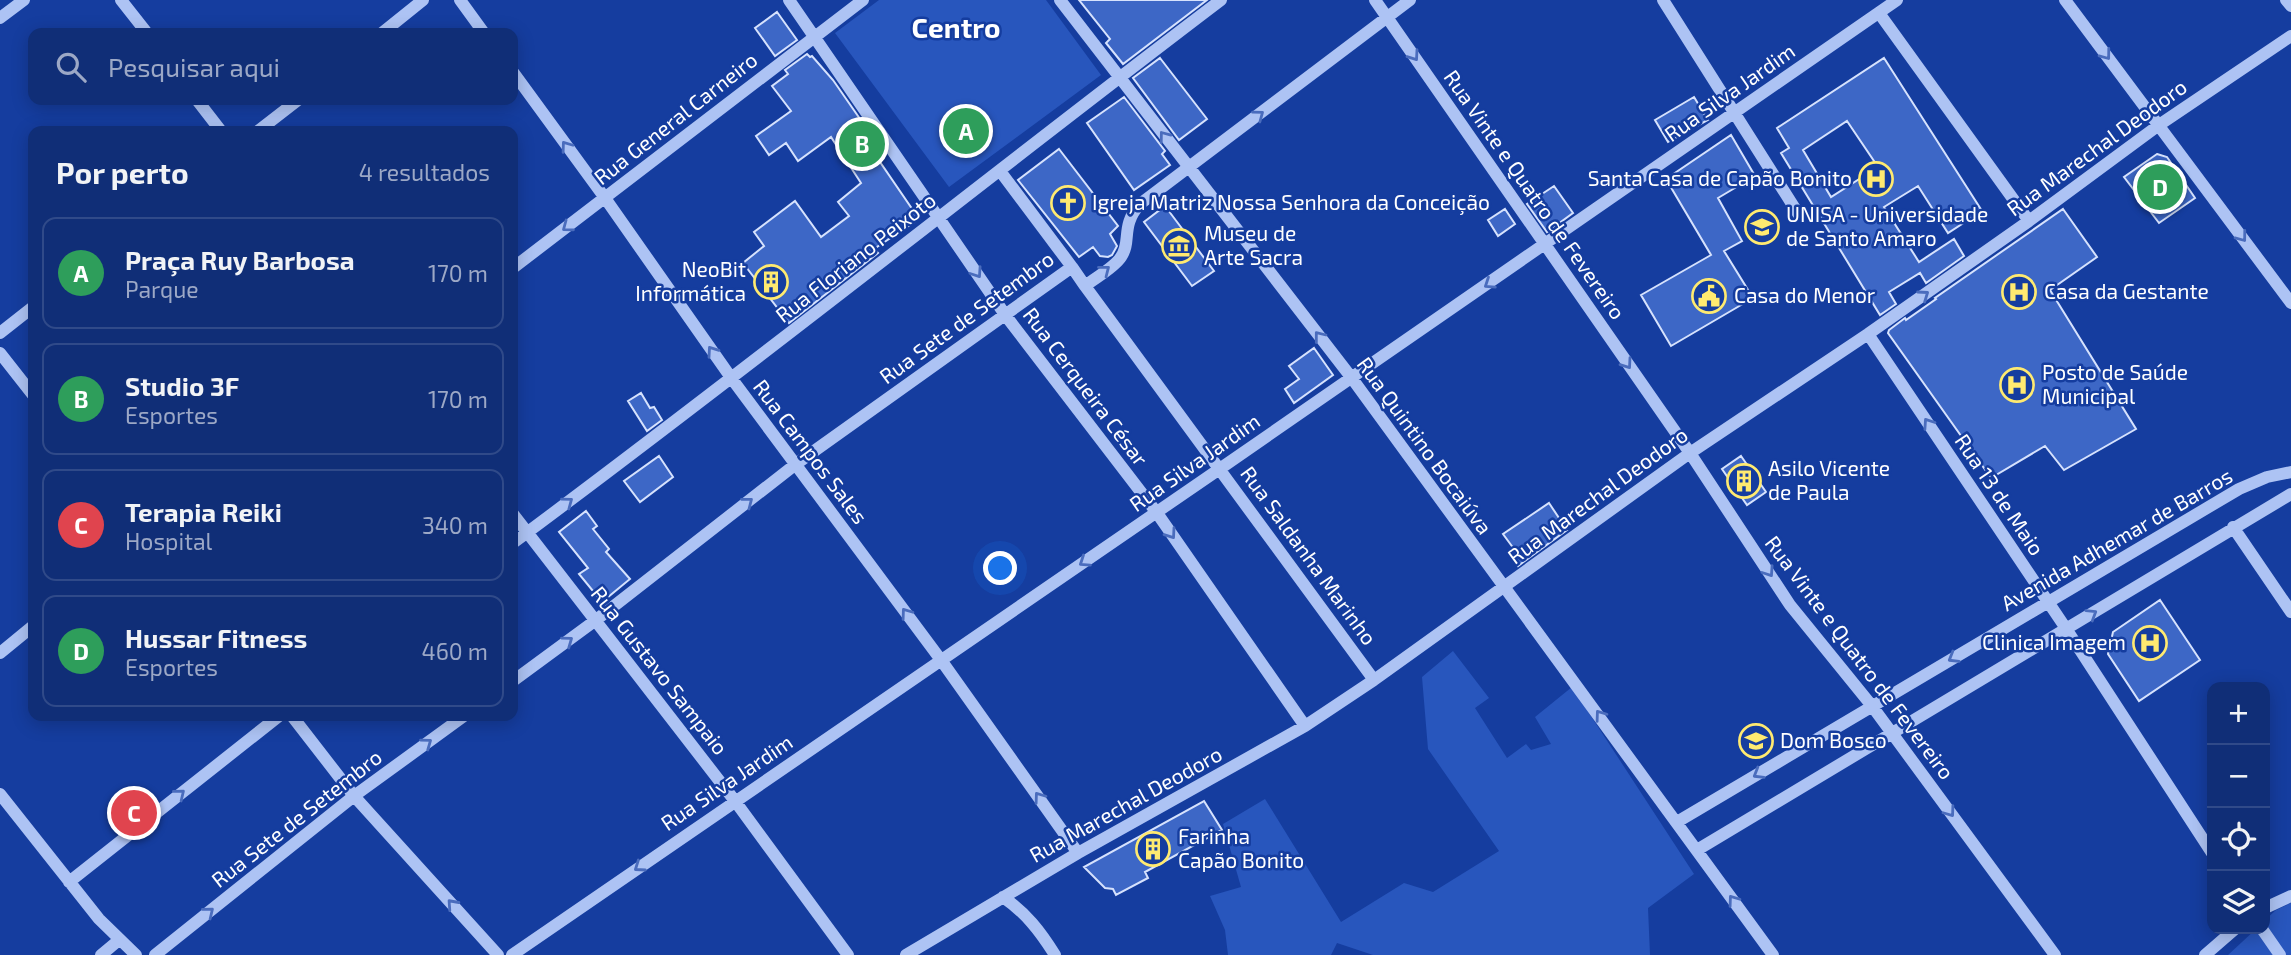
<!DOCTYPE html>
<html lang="pt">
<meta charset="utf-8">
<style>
body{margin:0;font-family:"Exo 2",sans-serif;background:#19367c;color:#f1f3f6}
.controls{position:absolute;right:21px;bottom:21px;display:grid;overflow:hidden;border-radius:14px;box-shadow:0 4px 18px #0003}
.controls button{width:63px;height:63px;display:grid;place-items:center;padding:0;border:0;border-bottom:2px solid #304a89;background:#102e77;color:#f1f3f6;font:35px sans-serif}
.you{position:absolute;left:1001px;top:569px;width:24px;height:24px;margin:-18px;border:5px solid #fff;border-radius:50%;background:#1a73e8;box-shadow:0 0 0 10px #1a73e833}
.badge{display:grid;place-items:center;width:46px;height:46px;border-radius:50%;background:#bca0f2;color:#fff;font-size:23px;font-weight:700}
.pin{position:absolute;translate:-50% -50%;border:4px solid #fff;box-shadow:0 2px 7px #0006}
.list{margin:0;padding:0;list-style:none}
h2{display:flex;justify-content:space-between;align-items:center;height:91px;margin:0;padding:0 28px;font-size:30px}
h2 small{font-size:23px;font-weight:400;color:#9ca8c6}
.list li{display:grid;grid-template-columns:46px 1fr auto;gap:21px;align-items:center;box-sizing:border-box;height:112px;margin:0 14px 14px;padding:0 14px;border:2px solid #304a89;border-radius:14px}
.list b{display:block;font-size:26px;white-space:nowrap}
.list p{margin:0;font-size:23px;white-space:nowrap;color:#9ca8c6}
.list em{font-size:23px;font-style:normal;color:#9ca8c6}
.icon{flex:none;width:38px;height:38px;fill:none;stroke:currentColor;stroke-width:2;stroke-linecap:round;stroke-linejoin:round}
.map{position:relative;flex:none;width:2291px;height:955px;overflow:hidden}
.search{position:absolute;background:#102e77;box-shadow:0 4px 18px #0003;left:28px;top:28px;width:490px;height:77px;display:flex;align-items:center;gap:18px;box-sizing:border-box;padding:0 24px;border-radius:14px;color:#9ca8c6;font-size:26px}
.panel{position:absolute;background:#102e77;box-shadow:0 4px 18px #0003;left:28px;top:126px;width:490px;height:595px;border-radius:14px}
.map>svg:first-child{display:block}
.green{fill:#2856bd}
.building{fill:#3d67c6;stroke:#d6e2fd;stroke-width:2;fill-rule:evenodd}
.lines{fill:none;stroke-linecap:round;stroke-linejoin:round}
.minor{stroke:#adc3f4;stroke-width:12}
.oneway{stroke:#4a6cbd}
.labels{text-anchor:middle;stroke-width:5;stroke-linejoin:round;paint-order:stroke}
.street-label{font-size:21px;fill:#fff;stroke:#153d9f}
.poi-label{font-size:21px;fill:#fff;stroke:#153d9f;text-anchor:start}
.district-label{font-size:28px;font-weight:bold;fill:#fff;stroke:#153d9f}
</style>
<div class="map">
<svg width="2291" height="955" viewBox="0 0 2291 955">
<rect width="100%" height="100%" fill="#153d9f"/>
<path class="green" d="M879 0H1046L1101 75 949 187 835 33Z
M1453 651 1489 698 1475 708 1507 758 1526 744 1531 750 1551 744 1535 717 1572 687 1694 874 1648 908 1650 955H1373L1337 943 1331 955H1228L1225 930 1210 896 1241 887 1223 824 1265 799 1341 922 1404 883 1433 892 1499 851 1428 749 1422 677Z
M2291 903V955H2228L2256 929H2265V920L2276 910Z"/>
<path class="building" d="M1079 0H1207L1123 64 1106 43 1110 39Z
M777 12 797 40 775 56 755 28Z
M807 54 810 57 812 56 833 80 885 155 878 159 919 219 874 249 878 253 789 323 743 263 764 246 754 232 795 201 821 237 849 216 838 202 861 183 831 137 798 161 786 143 769 155 756 136 791 111 772 86 788 74 785 70Z
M1160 58 1207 119 1179 140 1133 78Z
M1884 58 1982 211 1948 233 1918 186 1884 207 1919 262 1954 239 1964 256 1926 283 1920 273 1889 292 1896 304 1880 315 1781 153 1789 148 1777 128ZM1847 121 1878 167 1831 197 1803 150Z
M1124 97 1165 151 1162 154 1170 165 1134 190 1087 123Z
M1694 97 1708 120 1668 142 1655 120Z
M1731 135 1755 176 1718 198 1742 241 1724 251 1753 298 1671 346 1641 295 1711 255 1666 179Z
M1059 149 1118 226 1110 234 1117 246 1112 255 1108 257 1100 256 1093 247 1079 257 1018 180Z
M2157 154 2167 157 2195 198 2159 223 2124 177Z
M1554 186 1573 213 1547 232 1527 204Z
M1165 206 1214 271 1192 286 1144 222Z
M1505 209 1515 224 1498 236 1488 220Z
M2063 209 2097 257 2050 290 2136 429 2064 470 2045 446 1991 478 1888 333 1889 330 1905 318 1906 320 1936 299 1935 298Z
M1314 348 1333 375 1294 403 1285 389 1299 379 1289 366Z
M641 393 650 408 654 407 662 420 647 431 628 401Z
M659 456 673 477 640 502 624 481Z
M1741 456 1766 492 1747 505 1722 469Z
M1549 503 1567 530 1518 566 1509 553 1514 549 1503 534Z
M586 511 597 526 593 529 609 549 606 552 630 579 602 602 579 574 588 568 559 532Z
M2160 600 2200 660 2139 701 2108 654 2113 632Z
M1204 801 1222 830 1145 872 1148 878 1116 895 1113 889 1105 888 1084 867Z"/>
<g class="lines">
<path class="minor" d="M121 0 147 33
M460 0 484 33
M789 0 1006 316 1157 513 1305 726
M1060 0 1351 377 1773 955
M1375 0 1690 453 1790 605 1872 706 2055 955
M1663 0 1799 215
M2065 0 2291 303
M2286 0 2291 6
M1879 13 2029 221
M0 18 24 0
M382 33 423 0
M513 72 605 198 732 379 941 660 1078 853
M197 100 221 131
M258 131 298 100
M1000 171 1072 267
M513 268 863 0
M1085 286 1374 680
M0 333 33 307
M1868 334 2067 630 2212 853
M0 353 33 395
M513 514 735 801 848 955
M2233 527 2291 612
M513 543C752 366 984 180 1221 0
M0 653 33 626
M513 681 596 620 796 464 1072 267 1085 286C1096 277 1114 268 1121 257 1132 241 1120 226 1140 204L1410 0
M292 716 354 796 498 955
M0 794 99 919 136 955
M1677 822 2239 489 2267 477 2291 472
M1697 850 2291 494
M69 882 279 716
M1003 897C1026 913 1040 931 1055 955
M2265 908 2291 896
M2262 929 2280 955
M101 955 119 940
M155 955 354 796 464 716
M512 955 1221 468 1897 0
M906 955 1078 853 1305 726 1374 680 1690 453 1868 334 2029 221 2159 125 2291 36
M2205 955 2235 929"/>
</g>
<defs><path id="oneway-chevron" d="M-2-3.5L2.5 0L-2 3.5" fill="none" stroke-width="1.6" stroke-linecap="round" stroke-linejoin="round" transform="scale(1.75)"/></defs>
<g class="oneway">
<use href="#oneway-chevron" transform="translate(2106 55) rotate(53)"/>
<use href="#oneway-chevron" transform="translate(1414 56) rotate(55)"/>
<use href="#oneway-chevron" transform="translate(1259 115) rotate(-37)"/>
<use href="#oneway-chevron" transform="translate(1164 136) rotate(-127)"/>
<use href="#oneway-chevron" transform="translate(566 146) rotate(-126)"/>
<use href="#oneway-chevron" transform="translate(567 227) rotate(143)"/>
<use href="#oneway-chevron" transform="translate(2242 237) rotate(53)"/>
<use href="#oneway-chevron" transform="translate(1105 270) rotate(-38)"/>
<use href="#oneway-chevron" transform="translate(977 273) rotate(56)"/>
<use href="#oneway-chevron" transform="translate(1489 284) rotate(146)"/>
<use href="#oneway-chevron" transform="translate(1924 295) rotate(-35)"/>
<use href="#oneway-chevron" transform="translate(1319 336) rotate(-128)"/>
<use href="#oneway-chevron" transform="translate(712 351) rotate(-125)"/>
<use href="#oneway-chevron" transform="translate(1627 364) rotate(55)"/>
<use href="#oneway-chevron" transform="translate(1928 423) rotate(-124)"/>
<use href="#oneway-chevron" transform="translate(568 502) rotate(-37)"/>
<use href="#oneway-chevron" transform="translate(748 502) rotate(-38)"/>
<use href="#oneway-chevron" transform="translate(1171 534) rotate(55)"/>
<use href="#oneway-chevron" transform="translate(1084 562) rotate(146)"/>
<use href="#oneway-chevron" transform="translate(1769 572) rotate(56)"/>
<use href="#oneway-chevron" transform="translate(906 613) rotate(-126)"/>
<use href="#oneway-chevron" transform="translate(2092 614) rotate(-32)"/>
<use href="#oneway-chevron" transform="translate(568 641) rotate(-36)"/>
<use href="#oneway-chevron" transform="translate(1953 658) rotate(149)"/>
<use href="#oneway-chevron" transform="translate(1600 715) rotate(-126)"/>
<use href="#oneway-chevron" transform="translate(427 743) rotate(-36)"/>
<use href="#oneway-chevron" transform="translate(1758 774) rotate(149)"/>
<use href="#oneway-chevron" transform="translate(180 794) rotate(-39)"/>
<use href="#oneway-chevron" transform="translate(1039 797) rotate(-126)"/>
<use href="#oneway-chevron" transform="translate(1950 812) rotate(54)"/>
<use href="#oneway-chevron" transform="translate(639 867) rotate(145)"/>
<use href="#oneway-chevron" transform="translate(1733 900) rotate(-126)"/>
<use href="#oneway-chevron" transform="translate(452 904) rotate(-132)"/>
<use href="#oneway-chevron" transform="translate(209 912) rotate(-39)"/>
</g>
<defs>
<g id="hospital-ring" transform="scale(1.75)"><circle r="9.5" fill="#153d9f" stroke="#ffea70" stroke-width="1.5"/><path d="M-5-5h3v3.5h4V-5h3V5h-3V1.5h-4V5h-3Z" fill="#ffea70"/></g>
<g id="church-ring" transform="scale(1.75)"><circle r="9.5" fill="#153d9f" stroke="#ffea70" stroke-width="1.5"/><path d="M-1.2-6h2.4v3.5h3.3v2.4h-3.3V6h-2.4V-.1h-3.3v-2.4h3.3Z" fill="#ffea70"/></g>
<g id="university-ring" transform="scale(1.75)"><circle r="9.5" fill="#153d9f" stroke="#ffea70" stroke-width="1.5"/><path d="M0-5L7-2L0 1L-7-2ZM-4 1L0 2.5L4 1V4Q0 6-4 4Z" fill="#ffea70"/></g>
<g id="museum-ring" transform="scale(1.75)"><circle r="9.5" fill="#153d9f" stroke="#ffea70" stroke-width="1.5"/><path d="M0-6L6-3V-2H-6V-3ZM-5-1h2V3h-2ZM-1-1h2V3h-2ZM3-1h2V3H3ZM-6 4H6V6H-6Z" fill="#ffea70"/></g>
<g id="building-ring" transform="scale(1.75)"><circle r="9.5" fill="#153d9f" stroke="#ffea70" stroke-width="1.5"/><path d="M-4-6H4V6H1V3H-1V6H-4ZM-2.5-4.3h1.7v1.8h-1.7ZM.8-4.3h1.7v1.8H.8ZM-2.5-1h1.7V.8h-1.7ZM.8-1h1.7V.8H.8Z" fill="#ffea70"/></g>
<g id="civic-ring" transform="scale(1.75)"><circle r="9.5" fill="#153d9f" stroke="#ffea70" stroke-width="1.5"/><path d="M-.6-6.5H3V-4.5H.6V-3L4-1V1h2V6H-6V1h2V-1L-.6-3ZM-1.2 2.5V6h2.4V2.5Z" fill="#ffea70"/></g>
<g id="school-ring" transform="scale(1.75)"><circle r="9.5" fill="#153d9f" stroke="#ffea70" stroke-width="1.5"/><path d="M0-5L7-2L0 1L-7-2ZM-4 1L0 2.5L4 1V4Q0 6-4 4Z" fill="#ffea70"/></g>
</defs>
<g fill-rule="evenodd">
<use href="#hospital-ring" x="1876" y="179"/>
<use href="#church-ring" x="1068" y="203"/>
<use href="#university-ring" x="1762" y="227"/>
<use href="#museum-ring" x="1179" y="246"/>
<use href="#building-ring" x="771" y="282"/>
<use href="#hospital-ring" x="2019" y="292"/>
<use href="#civic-ring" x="1709" y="296"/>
<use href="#hospital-ring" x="2017" y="385"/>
<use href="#building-ring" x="1744" y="481"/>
<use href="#hospital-ring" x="2150" y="643"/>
<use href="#school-ring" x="1756" y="741"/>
<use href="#building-ring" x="1153" y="849"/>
</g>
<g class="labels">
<g class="street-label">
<text transform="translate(1730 93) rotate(-35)" y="7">Rua Silva Jardim</text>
<text transform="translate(676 119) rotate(-38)" y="7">Rua General Carneiro</text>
<text transform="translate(2097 148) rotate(-36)" y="7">Rua Marechal Deodoro</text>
<text transform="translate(1534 195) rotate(55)" y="7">Rua Vinte e Quatro de Fevereiro</text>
<text transform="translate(856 258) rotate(-38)" y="7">Rua Floriano Peixoto</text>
<text transform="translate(967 318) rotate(-36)" y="7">Rua Sete de Setembro</text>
<text transform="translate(1085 387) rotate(53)" y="7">Rua Cerqueira César</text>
<text transform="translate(1424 446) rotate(54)" y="7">Rua Quintino Bocaiúva</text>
<text transform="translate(810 452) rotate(53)" y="7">Rua Campos Sales</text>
<text transform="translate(1195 463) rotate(-35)" y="7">Rua Silva Jardim</text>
<text transform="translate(1999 495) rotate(56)" y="7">Rua 13 de Maio</text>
<text transform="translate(1598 496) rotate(-36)" y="7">Rua Marechal Deodoro</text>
<text transform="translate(2117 540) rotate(-30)" y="7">Avenida Adhemar de Barros</text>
<text transform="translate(1308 556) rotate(54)" y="7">Rua Saldanha Marinho</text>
<text transform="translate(1859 658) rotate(53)" y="7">Rua Vinte e Quatro de Fevereiro</text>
<text transform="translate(659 671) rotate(52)" y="7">Rua Gustavo Sampaio</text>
<text transform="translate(727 783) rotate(-34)" y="7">Rua Silva Jardim</text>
<text transform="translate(1126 805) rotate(-29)" y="7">Rua Marechal Deodoro</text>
<text transform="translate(297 819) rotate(-38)" y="7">Rua Sete de Setembro</text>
</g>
<g class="poi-label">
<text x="1852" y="186" text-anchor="end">Santa Casa de Capão Bonito</text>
<text x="1092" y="210">Igreja Matriz Nossa Senhora da Conceição</text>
<text x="1786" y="222">UNISA - Universidade<tspan x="1786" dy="24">de Santo Amaro</tspan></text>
<text x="1204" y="241">Museu de<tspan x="1204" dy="24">Arte Sacra</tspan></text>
<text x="746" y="277" text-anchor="end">NeoBit<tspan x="746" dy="24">Informática</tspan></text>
<text x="2044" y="299">Casa da Gestante</text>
<text x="1734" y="303">Casa do Menor</text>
<text x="2042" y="380">Posto de Saúde<tspan x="2042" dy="24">Municipal</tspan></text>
<text x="1768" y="476">Asilo Vicente<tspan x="1768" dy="24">de Paula</tspan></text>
<text x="2126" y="650" text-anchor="end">Clinica Imagem</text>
<text x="1780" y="748">Dom Bosco</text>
<text x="1178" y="844">Farinha<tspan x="1178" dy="24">Capão Bonito</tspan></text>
</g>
<g class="district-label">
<text x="956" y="38">Centro</text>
</g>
</g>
</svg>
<div class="controls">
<button>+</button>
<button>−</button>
<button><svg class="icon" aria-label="locate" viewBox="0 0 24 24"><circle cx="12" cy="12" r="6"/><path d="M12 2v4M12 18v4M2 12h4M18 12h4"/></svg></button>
<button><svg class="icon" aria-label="layers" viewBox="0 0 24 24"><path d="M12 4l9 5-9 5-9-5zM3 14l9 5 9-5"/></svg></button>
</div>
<div class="you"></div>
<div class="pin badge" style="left:966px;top:131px;background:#2e9e5b">A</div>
<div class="pin badge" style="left:862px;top:144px;background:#2e9e5b">B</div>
<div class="pin badge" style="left:134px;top:813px;background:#e0444e">C</div>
<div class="pin badge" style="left:2160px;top:187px;background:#2e9e5b">D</div>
<div class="search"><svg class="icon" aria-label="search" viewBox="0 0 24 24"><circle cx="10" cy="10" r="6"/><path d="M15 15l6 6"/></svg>Pesquisar aqui</div>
<section class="panel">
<h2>Por perto<small>4 resultados</small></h2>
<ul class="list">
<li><span class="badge" style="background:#2e9e5b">A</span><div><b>Praça Ruy Barbosa</b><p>Parque</p></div><em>170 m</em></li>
<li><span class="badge" style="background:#2e9e5b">B</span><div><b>Studio 3F</b><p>Esportes</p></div><em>170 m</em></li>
<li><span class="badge" style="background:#e0444e">C</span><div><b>Terapia Reiki</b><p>Hospital</p></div><em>340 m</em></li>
<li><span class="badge" style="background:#2e9e5b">D</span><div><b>Hussar Fitness</b><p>Esportes</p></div><em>460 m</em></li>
</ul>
</section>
</div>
